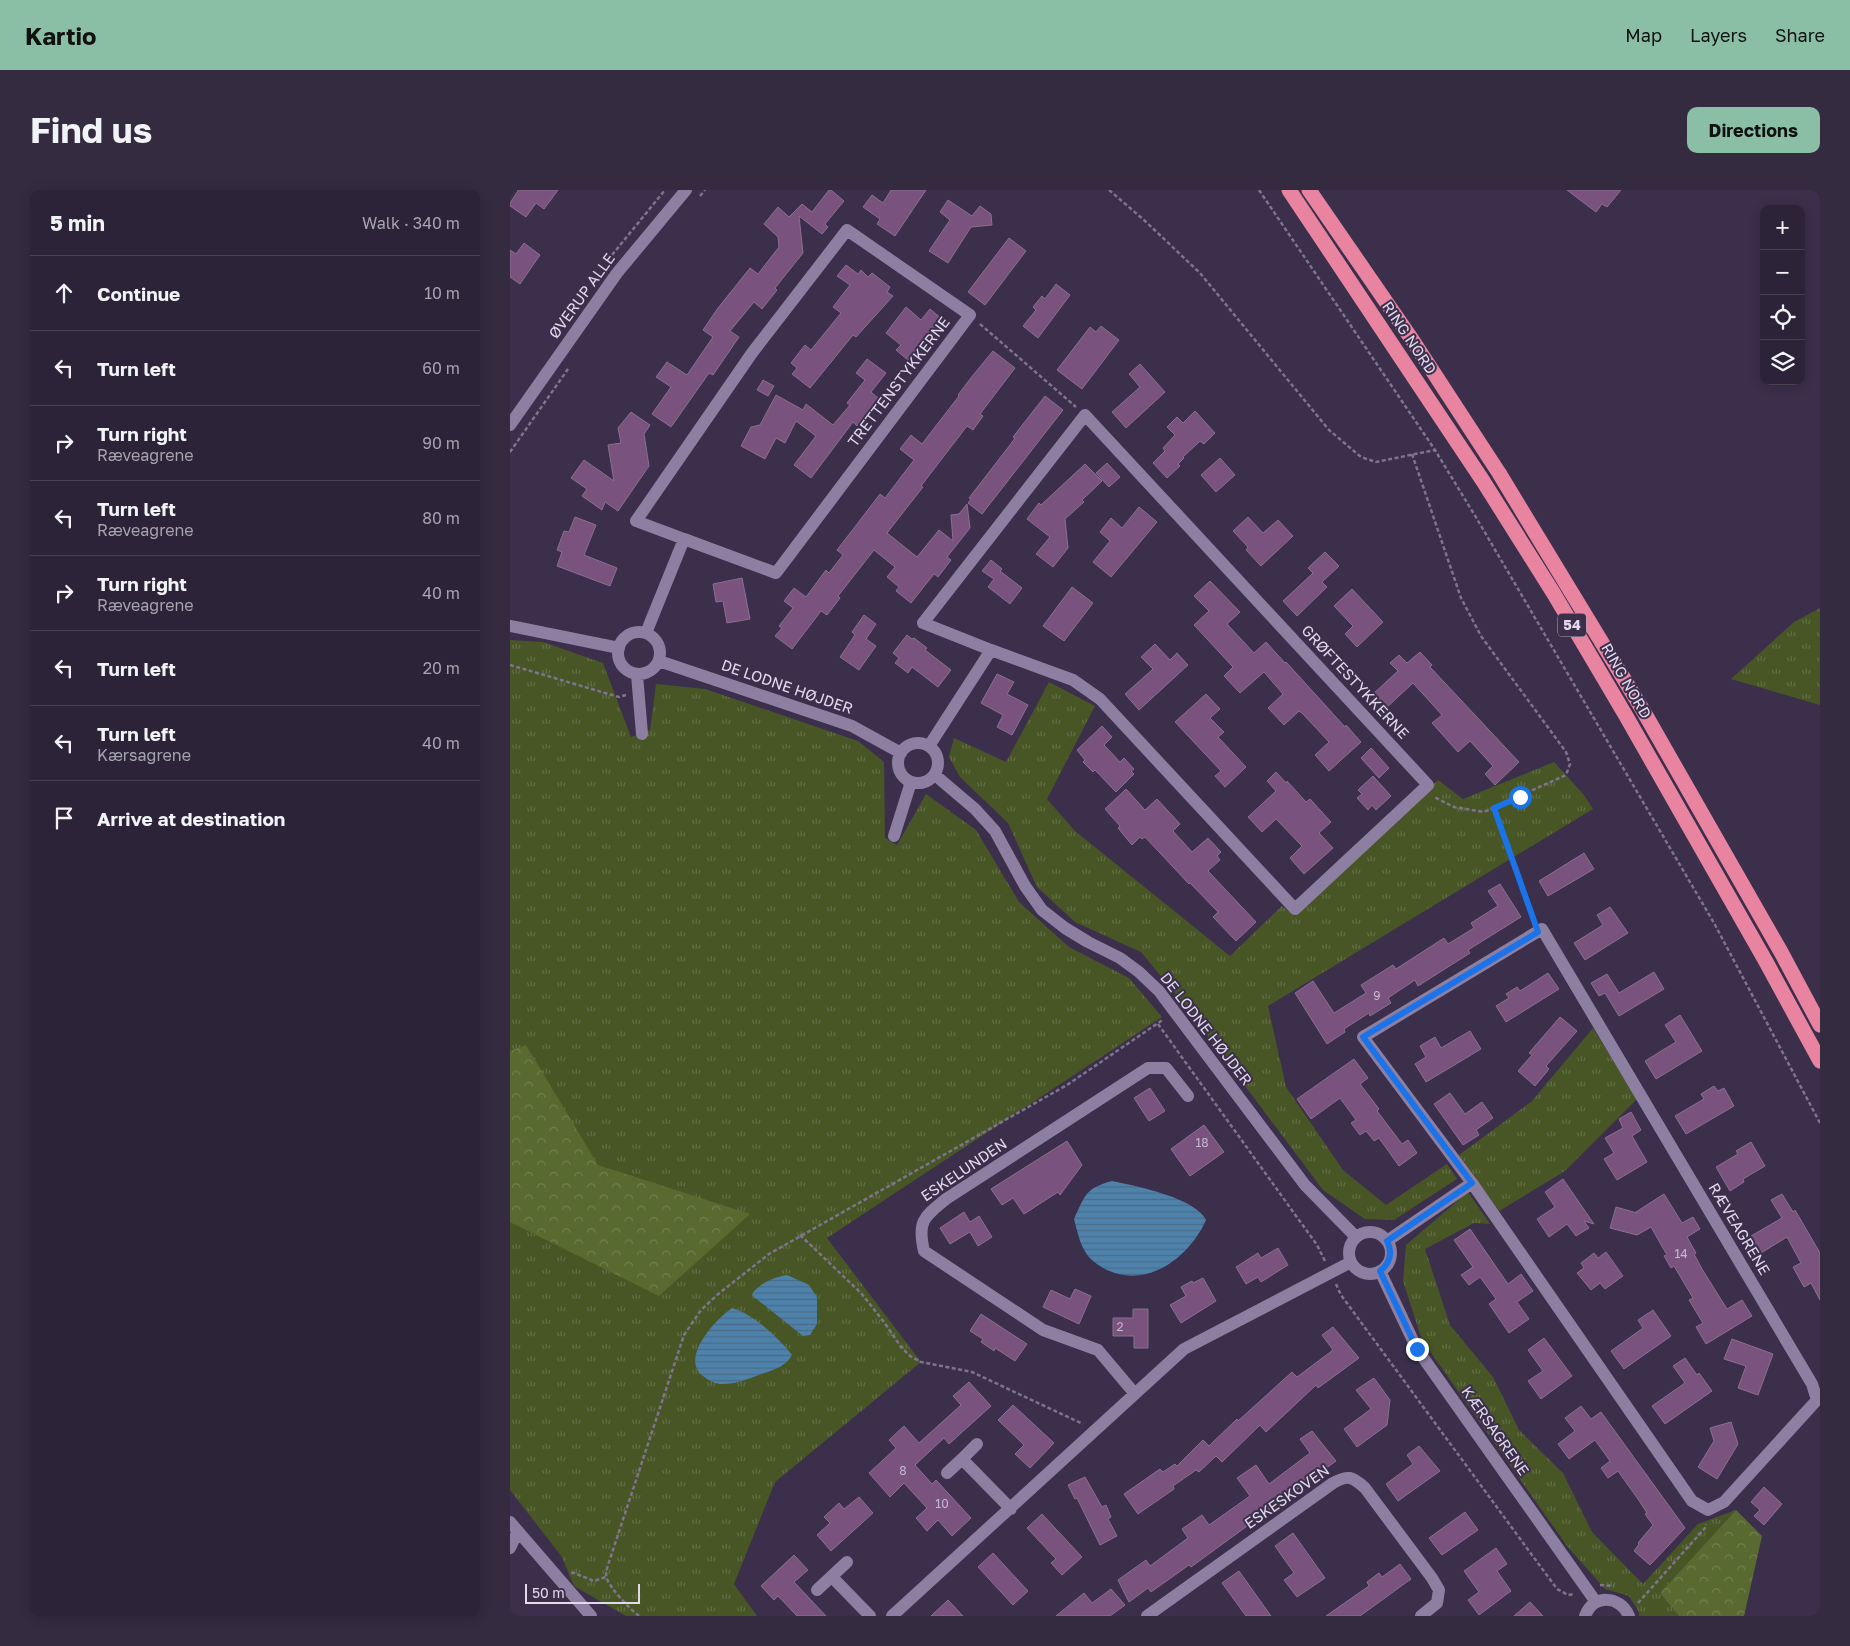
<!DOCTYPE html>
<meta charset="utf-8">
<style>
body{margin:0;font-family:"Golos Text",sans-serif;background:#342b41;color:#f1f3f6}
.controls{position:absolute;right:15px;top:15px;display:grid;overflow:hidden;border-radius:10px;box-shadow:0 2px 12px #0003}
.controls button{width:45px;height:45px;display:grid;place-items:center;padding:0;border:0;border-bottom:1px solid #484053;background:#2c2339;color:#f1f3f6;font:25px sans-serif}
.scale{position:absolute;left:15px;bottom:12px;width:115px;box-sizing:border-box;padding-left:5px;border:2px solid #e1daed;border-top:0;font-size:14px;line-height:18px;white-space:nowrap;color:#e1daed;-webkit-text-stroke:4px #3b2f4c;paint-order:stroke}
.stop{position:absolute;width:15px;height:15px;margin:-11px;border:4px solid #1a73e8;border-radius:50%;background:#fff}
.stop.end{background:#1a73e8;border-color:#fff;box-shadow:0 1px 5px #0008}
.list{margin:0;padding:0;list-style:none}
h2{display:flex;justify-content:space-between;align-items:center;height:65px;margin:0;padding:0 20px;font-size:21px}
h2 small{font-size:16px;font-weight:400;color:#a6a4ae}
.list li{display:grid;grid-template-columns:32px 1fr auto;gap:15px;align-items:center;box-sizing:border-box;height:75px;padding:0 20px;border-top:1px solid #484053}
.list b{display:block;font-size:19px;white-space:nowrap}
.list p{margin:0;font-size:16px;white-space:nowrap;color:#a6a4ae}
.list em{font-size:16px;font-style:normal;color:#a6a4ae}
.icon{flex:none;width:28px;height:28px;fill:none;stroke:currentColor;stroke-width:2;stroke-linecap:round;stroke-linejoin:round}
.map{position:relative;flex:none;width:1310px;height:1426px;overflow:hidden;border-radius:10px}
header{display:flex;align-items:center;gap:30px;box-sizing:border-box;height:70px;padding:0 25px;background:#8abfa5;color:#111}
header strong{font-size:24px}
nav{display:flex;gap:28px;margin-inline-start:auto;font-size:18px}
.intro{display:flex;align-items:center;justify-content:space-between;box-sizing:border-box;height:120px;padding:0 30px}
h1{margin:0;font-size:35px}
.button{padding:12px 22px;border-radius:10px;background:#8abfa5;color:#111;font-size:18px;font-weight:700}
main{display:flex;gap:30px;padding:0 30px}
aside{flex:1;background:#2c2339;border-radius:10px;box-shadow:0 2px 12px #0003}
.map>svg:first-child{display:block}
.grass{fill:url(#grass-tufts)}
.forest{fill:url(#forest-crowns)}
.water{fill:url(#water-rules)}
.building{fill:#7a527e;stroke:#8a708d}
.lines{fill:none;stroke-linecap:round;stroke-linejoin:round}
.path{stroke:#7e748d;stroke-width:2.5;stroke-dasharray:4 2.5;stroke-linecap:butt}
.minor{stroke:#8d7fa1;stroke-width:12}
.highway{stroke:#e884a0;stroke-width:15}
.route{stroke:#1a73e8;stroke-width:6}
.labels{text-anchor:middle;stroke-width:4;stroke-linejoin:round;paint-order:stroke}
.number-label{font-size:12px;fill:#c7b8d1}
.shield{fill:#3b2f4c;stroke:#afa7bd;stroke-width:1}
.shield-label{font-size:14px;font-weight:bold;fill:#e1daed}
.street-label{font-size:15px;fill:#e1daed;stroke:#3b2f4c}
</style>
<header>
<strong>Kartio</strong>
<nav><a>Map</a><a>Layers</a><a>Share</a></nav>
</header>
<div class="intro"><h1>Find us</h1><a class="button">Directions</a></div>
<main>
<aside>
<h2>5 min<small>Walk · 340 m</small></h2>
<ul class="list">
<li><svg class="icon" aria-label="ahead" viewBox="0 0 24 24"><path d="M12 20V5M6 11l6-6 6 6"/></svg><div><b>Continue</b></div><em>10 m</em></li>
<li><svg class="icon" aria-label="left" viewBox="0 0 24 24"><path d="M17 20v-9H6M10 6l-5 5 5 5"/></svg><div><b>Turn left</b></div><em>60 m</em></li>
<li><svg class="icon" aria-label="right" viewBox="0 0 24 24"><path d="M7 20v-9h11M14 6l5 5-5 5"/></svg><div><b>Turn right</b><p>Ræveagrene</p></div><em>90 m</em></li>
<li><svg class="icon" aria-label="left" viewBox="0 0 24 24"><path d="M17 20v-9H6M10 6l-5 5 5 5"/></svg><div><b>Turn left</b><p>Ræveagrene</p></div><em>80 m</em></li>
<li><svg class="icon" aria-label="right" viewBox="0 0 24 24"><path d="M7 20v-9h11M14 6l5 5-5 5"/></svg><div><b>Turn right</b><p>Ræveagrene</p></div><em>40 m</em></li>
<li><svg class="icon" aria-label="left" viewBox="0 0 24 24"><path d="M17 20v-9H6M10 6l-5 5 5 5"/></svg><div><b>Turn left</b></div><em>20 m</em></li>
<li><svg class="icon" aria-label="left" viewBox="0 0 24 24"><path d="M17 20v-9H6M10 6l-5 5 5 5"/></svg><div><b>Turn left</b><p>Kærsagrene</p></div><em>40 m</em></li>
<li><svg class="icon" aria-label="arrive" viewBox="0 0 24 24"><path d="M6 21V4h12l-3 4 3 4H6"/></svg><div><b>Arrive at destination</b></div></li>
</ul>
</aside>
<div class="map">
<svg width="1310" height="1426" viewBox="0 0 1310 1426">
<defs>
<pattern id="grass-tufts" width="24" height="20" patternUnits="userSpaceOnUse" patternTransform="scale(1.25)"><rect width="24" height="20" fill="#485626"/><path d="M3 7l-1-3M5 7V3M7 7l1-3M15 17l-1-3M17 17v-4M19 17l1-3" fill="none" stroke="#626e46"/></pattern>
<pattern id="forest-crowns" width="20" height="18" patternUnits="userSpaceOnUse" patternTransform="scale(1.25)"><rect width="20" height="18" fill="#596a30"/><path d="M2 6a3 3 0 1 1 6 0M12 15a3 3 0 1 1 6 0" fill="none" stroke="#717f4e"/></pattern>
<pattern id="water-rules" width="6" height="5" patternUnits="userSpaceOnUse" patternTransform="scale(1.25)"><rect width="6" height="5" fill="#4e82ab"/><path d="M0 2.5h6" fill="none" stroke="#4a6b88"/></pattern>
</defs>
<rect width="100%" height="100%" fill="#3b2f4c"/>
<path class="grass" d="M1310 418V515L1221 489 1284 432Z
M0 450 33 452 93 473 121 547 140 540 146 494 195 499 348 551 374 572 375 648 387 655 416 604 466 640 509 712 559 757 619 788 652 827 317 1048 411 1172 265 1292 224 1394 247 1426H116L64 1396 52 1367 0 1300Z
M539 492 585 516 537 609 565 641 720 766 772 716 785 726 928 590 953 609 1044 572 1074 605 1083 619 758 816 776 897 833 980 876 1015 937 974 947 989 884 1030 855 1029 813 1000 673 813 631 762 565 732 527 697 498 633 450 587 439 567 444 548 496 572Z
M1083 838 1127 909 1055 981 989 1021 949 965 1022 911Z
M958 1002 980 1034 964 1033 915 1059 940 1135 983 1187 1009 1240 1053 1283 1082 1342 1133 1394 1188 1334 1226 1320 1150 1403 1169 1426H1129V1422L1119 1406 1095 1399 1057 1356 912 1150 893 1091 896 1055Z"/>
<path class="forest" d="M16 855 88 975 240 1024 149 1106 0 1032V861Z
M1226 1320 1252 1346 1234 1426H1169L1150 1403Z"/>
<path class="water" d="M602 991C626 996 686 1008 696 1030 677 1073 626 1106 583 1071 571 1061 568 1044 564 1029 575 1006 575 998 602 991Z
M277 1085 299 1095 307 1107V1134L300 1145 293 1146 244 1107 242 1104C251 1092 263 1088 277 1085Z
M222 1118C242 1123 270 1149 282 1165 277 1175 265 1180 254 1183 241 1188 225 1195 210 1194 203 1193 198 1190 193 1186 169 1168 207 1128 222 1118Z"/>
<path class="building" d="M7 0H48L34 19 26 13 16 27 0 16V13L8 1Z
M319 0H321L334 11 315 34 318 37 312 44 289 26 293 63 265 98 267 100 252 119 244 112 220 141 229 147 203 185 199 183 161 237 142 224 161 197 146 187 157 172 177 185 203 147 193 140 208 118 240 78 248 84 269 57 268 47 254 34 268 17 279 27 292 14 302 22Z
M381 0H416L385 46 367 34 370 29 353 17 362 5 373 13Z
M1057 0H1111L1097 17 1092 14 1086 22Z
M438 10 462 26 470 16 481 24 482 35 461 37 438 73 419 61 440 30 430 22Z
M499 48 516 61 475 115 458 102Z
M14 53 30 65 10 94 0 87V60L6 64Z
M336 75 348 84 351 80 358 87 362 83 380 97 377 102 383 106 346 147 343 145 300 198 282 184 287 178 281 173 295 155 301 160 331 123 323 117 340 95 327 86Z
M546 94 560 105 528 148 513 136 526 120 523 117 532 106 535 109Z
M396 117 411 130 420 119 432 129 398 170 386 160 391 155 376 143Z
M591 136 609 150 572 199 547 180 580 137 586 142Z
M483 161 505 178 470 224 473 226 463 240 457 236 411 296 413 297 377 343 407 367 429 340 443 351 441 325 449 324 457 314 460 338 437 367 441 370 428 387 424 384 401 413 386 401 389 397 377 387 385 377 364 360 328 406 330 408 317 425 311 421 282 459 265 446 272 438 269 436 283 418 274 411 284 398 296 407 316 380 319 383 333 365 327 360 354 325 370 304 375 308 404 270 390 259 401 245 412 254 449 206 448 205 460 189Z
M357 169 376 183 361 202 368 208 347 236 343 232 301 288 284 275 306 246 286 231 275 253 266 248 255 269 231 256 241 237 250 235 266 205 293 220 296 214 323 235 340 215 337 213 355 190 346 183Z
M630 174 655 202 616 238 602 222 630 197 619 184Z
M253 190 264 196 258 206 247 200Z
M535 206 553 220 472 324 458 313 461 309 459 308 500 255 505 248 503 247Z
M685 221 705 243 694 254 690 251 673 267 674 268 668 274 670 276 657 288 643 273 655 261 653 258 665 245 657 237 667 227 673 233Z
M121 222 140 235 134 244 139 276 108 321 95 312 92 320 72 306 77 299 61 288 74 270 104 291 98 255 111 253 108 238Z
M710 268 725 285 706 302 691 285Z
M597 273 610 287 599 297 586 283Z
M575 274 592 291 572 310 574 312 555 329 558 358 543 377 526 364 540 347 517 329 529 313 531 315Z
M629 317 647 332 601 387 583 372 600 351 590 342 601 328 612 338Z
M65 327 86 335 74 365 107 378 100 396 47 376 52 362 47 360 54 341 59 342Z
M738 327 753 343 768 330 783 346 751 376 736 360 738 357 723 341Z
M815 362 829 376 812 392 817 397 787 426 773 411 803 383 798 378Z
M481 370 492 379 490 381 512 398 500 414 478 397 484 389 472 381Z
M232 388 240 429 217 433 213 411 206 412 203 394Z
M700 391 730 422 717 434 744 463 756 452 775 473 776 472 835 537 836 535 851 552 819 581 805 565 819 552 793 524 789 521 774 535 758 518 773 504 754 482 730 503 714 486 723 477 684 435 699 421 684 406Z
M562 397 583 413 554 451 533 436Z
M842 399 873 432 847 457 835 444 843 436 824 416Z
M354 425 366 434 356 449 366 456 349 480 330 467 345 445 342 442Z
M397 445 402 449 404 448 417 458 415 460 441 480 428 497 402 477 398 483 385 473 389 468 383 463Z
M645 454 660 470 667 463 678 475 629 520 615 504 643 479 631 467Z
M910 462 922 475 920 477 1009 572 985 595 975 584 983 576 960 551 948 562 922 533 932 525 903 493 875 519 862 505 888 481 880 473 889 465 897 473Z
M487 484 504 492 497 504 518 515 502 545 487 537 493 525 471 513Z
M696 504 710 519 700 528 714 542 708 547 736 577 715 597 705 586 711 581 665 532Z
M592 536 602 547 594 555 610 572 614 568 624 579 621 581 624 584 606 602 585 580 583 582 573 572 575 570 567 560Z
M861 558 879 578 869 588 851 568Z
M766 582 776 593 777 591 796 612 800 609 821 632 809 643 823 658 794 684 780 668 792 656 766 629 752 642 738 627 766 601 757 591Z
M863 586 881 606 866 620 862 615 858 620 847 608 852 604 848 600Z
M616 599 635 620 647 609 670 634 663 641 682 662 698 648 711 662 707 666 710 670 698 681 746 732 726 751 703 727 708 722 680 693 679 694 635 647 632 649 630 647 622 655 608 638 610 636 595 619Z
M1074 663 1084 679 1038 706 1029 691Z
M990 694 1011 727 958 760 960 763 908 796 905 790 878 808 881 813 860 826 859 823 834 839 835 842 817 854 785 803 803 791 824 823 856 803 851 795 883 775 886 779 934 748 938 754 964 738 961 733 988 716 978 701Z
M1100 717 1118 743 1075 770 1064 753 1093 735 1087 725Z
M1144 782 1154 799 1109 826 1095 803 1089 806 1081 793 1097 784 1109 803Z
M1038 783 1049 799 996 832 986 816 999 808 996 804 1007 797 1010 801Z
M1170 825 1192 861 1146 889 1135 871 1166 852 1155 835Z
M1050 827 1067 841 1036 876 1039 879 1025 896 1008 881 1022 865 1019 863Z
M960 841 971 859 916 892 905 874 916 867 910 856 925 847 931 858Z
M844 869 858 888 850 894 869 919 867 921 892 954 898 950 907 963 889 976 869 948 864 951 856 941 850 945 841 933 846 930 830 908 801 929 787 909Z
M1204 896 1208 901 1214 898 1224 916 1176 944 1165 926 1194 909 1191 904Z
M640 898 655 921 639 931 624 908Z
M940 903 955 924 972 912 983 928 966 940 969 945 953 955 924 914Z
M1121 922 1131 940 1122 946 1137 972 1107 990 1094 969 1104 963 1095 948 1113 938 1109 929Z
M694 935 714 962 680 986 661 959Z
M557 951 572 975 550 1005 548 1002 514 1024 503 1008 492 1015 481 999Z
M1241 952 1255 976 1233 989 1234 992 1220 1001 1206 977 1228 964 1226 961Z
M1053 989 1084 1034 1074 1031 1079 1038 1066 1046 1057 1034 1039 1047 1027 1029 1045 1017 1035 1002Z
M1154 1004 1172 1033 1183 1027 1190 1039 1177 1047 1186 1063 1184 1064 1192 1079 1217 1119 1232 1110 1242 1126 1196 1154 1186 1137 1193 1133 1179 1110 1183 1108 1164 1076 1161 1078 1154 1066 1157 1065 1141 1037 1127 1045 1100 1038 1106 1017 1127 1023 1126 1022Z
M1272 1004 1283 1022 1285 1020 1310 1063V1110L1301 1093 1294 1097 1283 1077 1291 1073 1277 1047 1251 1063 1241 1046 1272 1028 1261 1010Z
M454 1022 460 1032 469 1026 482 1047 468 1056 460 1042 440 1054 430 1038Z
M960 1039 998 1094 1011 1084 1023 1101 1007 1112 1019 1129 999 1143 979 1114 986 1109 970 1087 959 1095 951 1085 963 1077 944 1050Z
M768 1058 778 1075 751 1092 748 1087 736 1094 726 1077 748 1063 751 1068Z
M1096 1062 1113 1086 1095 1099 1090 1093 1081 1100 1067 1083 1074 1078 1071 1073 1084 1063 1088 1068Z
M693 1088 706 1111 671 1133 660 1115 676 1106 671 1097 682 1091 683 1093Z
M565 1099 581 1106 569 1134 533 1117 541 1100 560 1109Z
M623 1119H638V1158H624V1146H603V1128H623Z
M1143 1120 1161 1146 1114 1179 1101 1161 1133 1138 1128 1130Z
M471 1124 517 1154 505 1171 485 1158 484 1161 471 1152 473 1149 460 1141Z
M823 1137 849 1168 808 1198 806 1195 756 1242 750 1235 712 1272 706 1266 689 1282 686 1280 663 1296 664 1299 628 1324 614 1304 650 1279 653 1282 665 1274 667 1276 693 1250 699 1256 727 1229 728 1231 782 1182 787 1187 823 1160 812 1145Z
M1034 1148 1062 1186 1031 1209 1018 1191 1033 1181 1018 1160Z
M1222 1149 1263 1164 1248 1205 1228 1198 1236 1176 1214 1169Z
M1175 1168 1187 1185 1189 1183 1202 1201 1155 1234 1142 1216 1175 1193 1163 1176Z
M864 1188 880 1210 877 1235 847 1257 834 1239 861 1219 846 1200Z
M459 1192 481 1216 439 1254 434 1248 405 1275 422 1294 426 1290 461 1328 442 1346 428 1330 417 1341 406 1328 417 1318 394 1293 380 1307 359 1283 386 1258 379 1250 394 1236 409 1253 451 1215 443 1206Z
M503 1215 544 1253 520 1278 505 1264 514 1255 488 1230Z
M1071 1216 1081 1229 1091 1222 1175 1338 1140 1375 1124 1361 1129 1354 1128 1353 1143 1335 1135 1324 1137 1323 1130 1312 1108 1281 1098 1288 1091 1278 1100 1271 1085 1250 1059 1269 1048 1254 1065 1241 1055 1228Z
M1221 1232 1228 1254 1207 1289 1188 1277 1204 1251 1200 1238Z
M802 1241 826 1271 681 1377 679 1375 641 1402 638 1398 619 1412 608 1390 636 1370 640 1376 678 1348 672 1339 692 1325 699 1335 740 1306 727 1288 746 1275 759 1294 800 1263 790 1249Z
M909 1256 930 1281 888 1311 876 1294 903 1274 897 1265Z
M575 1287 592 1317 596 1315 601 1327 598 1329 607 1346 590 1355 567 1308 565 1309 558 1295Z
M1254 1297 1272 1314 1254 1335 1244 1326 1250 1320 1241 1312Z
M349 1307 363 1323 321 1361 307 1345 320 1333 314 1327 329 1313 334 1319Z
M955 1322 968 1340 932 1365 919 1348Z
M532 1324 572 1367 552 1385 541 1373 546 1369 517 1338Z
M783 1343 815 1388 787 1407 774 1390 784 1383 765 1356Z
M986 1358 997 1374 987 1381 1001 1401 969 1425 958 1410 969 1402 954 1381Z
M483 1363 518 1401 503 1415 468 1377Z
M284 1365 298 1380 284 1392 316 1426H287L268 1406 264 1410 251 1396Z
M890 1374 901 1389 850 1426H816L859 1396 857 1392 869 1383 872 1387Z
M729 1381 761 1426H736L712 1393Z
M601 1399 615 1415 600 1426H546L574 1403 582 1413Z
M438 1410 453 1426H421Z
M1020 1412 1033 1426H1004Z"/>
<g class="lines">
<path class="path" d="M599 0 634 30 690 83 819 240 851 267 866 272 925 260
M749 0 925 260 967 329 1204 733 1310 933
M190 6 195 0
M102 65 155 0
M470 134 566 217
M0 262 58 179
M902 264 951 408 971 446 1056 562 1060 574 1056 585 974 622 944 617 924 607
M0 475 109 507 116 505
M984 618 1023 730
M648 834 807 1055 815 1071
M290 1045 351 1103 374 1132 391 1157 400 1166 411 1172 462 1182 573 1234
M826 1094 831 1105 1047 1399 1058 1405 1064 1404
M61 1383H64L84 1391 96 1387
M1090 1395 1104 1396
M1128 1413 1195 1338 1196 1334
M129 1426C120 1419 99 1398 96 1386 96 1383 97 1381 97 1378L174 1145 191 1120 207 1105 259 1064 557 895 654 829"/>
<path class="minor" d="M0 235 107 83 176 0
M0 436 109 458
M108 463a21 21 0 1 1 42 0a21 21 0 1 1-42 0Z
M136 443 174 349 126 331 242 163 337 40 460 125 266 383 174 349
M149 471 342 536 391 563
M127 485 132 544
M388 573a20 20 0 1 1 40 0a20 20 0 1 1-40 0Z
M419 556 481 460 413 433 575 225 918 595 785 719 590 509 563 490 481 460
M425 585 465 619 485 641 515 696 532 720 555 738 578 752 610 768 629 782 649 801 795 995 846 1047
M384 646 401 592
M839 1063a21 21 0 1 1 42 0a21 21 0 1 1-42 0Z
M877 1051 962 993 1182 1311 1198 1320 1214 1312 1307 1210 1302 1194 1032 739 853 847 962 993
M870 1081 907 1159 1086 1412
M625 1204 588 1160 533 1140 414 1061C407 1031 414 1027 436 1009L638 878H656L678 906
M467 1254 452 1269 501 1319
M437 1283 452 1269
M0 1332 81 1426
M0 1358 8 1341
M322 1387 360 1426
M307 1400 337 1372
M382 1426 674 1159 841 1072
M637 1426 823 1293C838 1285 842 1286 855 1298L922 1388 929 1400 927 1413 911 1426
M1075 1426C1083 1404 1110 1405 1119 1426"/>
<path class="highway" d="M779 0 973 291 1044 404 1116 526 1255 770 1310 871
M799 0 903 151 989 283 1131 517 1271 762 1310 835"/>
</g>
<g class="lines">
<path class="route" d="M907 1159 870 1081C880 1073 883 1063 877 1051L962 993 853 847 1028 742 984 618 1010 607"/>
</g>
<g class="labels">
<g class="number-label">
<text x="867" y="810">9</text>
<text x="692" y="957">18</text>
<text x="1171" y="1068">14</text>
<text x="610" y="1141">2</text>
<text x="393" y="1285">8</text>
<text x="432" y="1318">10</text>
</g>
<rect class="shield" x="1048" y="423.5" width="28" height="23" rx="4"/>
<g class="shield-label">
<text x="1062" y="440">54</text>
</g>
<g class="street-label">
<text transform="translate(72 106) rotate(-54)" y="5">ØVERUP ALLE</text>
<text transform="translate(899 148) rotate(56)" y="5">RING NORD</text>
<text transform="translate(389 192) rotate(-53)" y="5">TRETTENSTYKKERNE</text>
<text transform="translate(1116 491) rotate(60)" y="5">RING NORD</text>
<text transform="translate(845 492) rotate(47)" y="5">GRØFTESTYKKERNE</text>
<text transform="translate(277 497) rotate(19)" y="5">DE LODNE HØJDER</text>
<text transform="translate(696 839) rotate(52)" y="5">DE LODNE HØJDER</text>
<text transform="translate(454 980) rotate(-34)" y="5">ESKELUNDEN</text>
<text transform="translate(1229 1039) rotate(59)" y="5">RÆVEAGRENE</text>
<text transform="translate(985 1241) rotate(55)" y="5">KÆRSAGRENE</text>
<text transform="translate(777 1307) rotate(-35)" y="5">ESKESKOVEN</text>
</g>
</g>
</svg>
<div class="controls">
<button>+</button>
<button>−</button>
<button><svg class="icon" aria-label="locate" viewBox="0 0 24 24"><circle cx="12" cy="12" r="6"/><path d="M12 2v4M12 18v4M2 12h4M18 12h4"/></svg></button>
<button><svg class="icon" aria-label="layers" viewBox="0 0 24 24"><path d="M12 4l9 5-9 5-9-5zM3 14l9 5 9-5"/></svg></button>
</div>
<div class="scale">50 m</div>
<div class="stop" style="left:1010px;top:607px"></div>
<div class="stop end" style="left:907px;top:1159px"></div>
</div>
</main>
